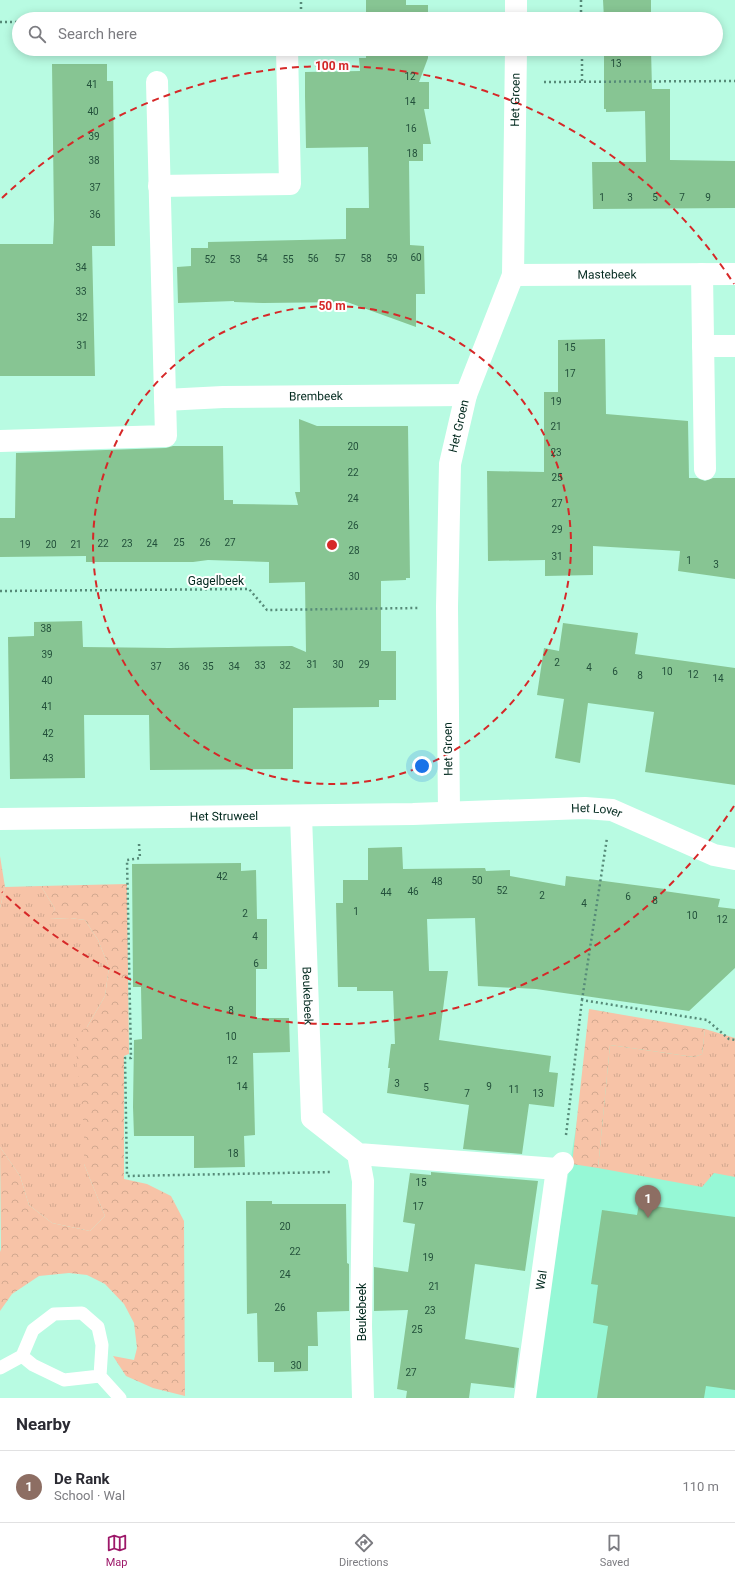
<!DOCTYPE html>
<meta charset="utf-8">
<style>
body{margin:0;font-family:Roboto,sans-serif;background:#f7f7f7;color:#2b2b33}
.you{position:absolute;left:422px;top:766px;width:14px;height:14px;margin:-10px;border:3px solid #fff;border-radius:50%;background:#1a73e8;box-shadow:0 0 0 6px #1a73e833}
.badge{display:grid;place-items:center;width:26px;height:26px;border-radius:50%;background:#9d1869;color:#fff;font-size:13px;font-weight:700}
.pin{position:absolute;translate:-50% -33px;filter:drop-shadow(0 1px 2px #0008)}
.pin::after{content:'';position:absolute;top:21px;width:14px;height:12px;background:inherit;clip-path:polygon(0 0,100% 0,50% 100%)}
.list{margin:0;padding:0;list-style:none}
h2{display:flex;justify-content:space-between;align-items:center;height:52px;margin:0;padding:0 16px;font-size:17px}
h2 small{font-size:13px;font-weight:400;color:#7c7c81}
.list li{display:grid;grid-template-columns:26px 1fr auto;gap:12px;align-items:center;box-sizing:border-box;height:72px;padding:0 16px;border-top:1px solid #e1e1e2}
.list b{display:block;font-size:15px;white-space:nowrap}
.list p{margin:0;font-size:13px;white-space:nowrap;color:#7c7c81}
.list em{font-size:13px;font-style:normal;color:#7c7c81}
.icon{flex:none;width:22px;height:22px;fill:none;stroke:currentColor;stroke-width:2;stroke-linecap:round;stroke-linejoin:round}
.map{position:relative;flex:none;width:735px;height:1398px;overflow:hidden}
.search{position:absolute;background:#fff;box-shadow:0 2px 10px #0003;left:12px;right:12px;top:12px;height:44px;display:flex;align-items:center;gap:10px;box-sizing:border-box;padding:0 14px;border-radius:22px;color:#7c7c81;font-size:15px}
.sheet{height:124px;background:#fff}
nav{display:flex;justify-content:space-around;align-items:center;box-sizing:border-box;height:56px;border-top:1px solid #e1e1e2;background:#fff;font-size:11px;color:#7c7c81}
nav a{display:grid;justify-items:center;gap:2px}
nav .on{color:#9d1869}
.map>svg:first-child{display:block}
.built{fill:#96f8d6}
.grass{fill:url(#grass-tufts)}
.forest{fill:url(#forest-crowns)}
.building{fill:#87c593}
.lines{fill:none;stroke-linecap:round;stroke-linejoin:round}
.path{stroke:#568a78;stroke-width:2.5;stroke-dasharray:2 3;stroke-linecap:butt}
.service{stroke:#fff;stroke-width:13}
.minor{stroke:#fff;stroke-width:22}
.ring{fill:none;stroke:#d62828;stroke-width:2;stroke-dasharray:7 5}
.labels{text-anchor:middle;stroke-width:4;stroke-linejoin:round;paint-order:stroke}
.number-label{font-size:10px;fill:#23503b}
.street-label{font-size:12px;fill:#02291e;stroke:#fff}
.centre{fill:#d62828;stroke:#fff;stroke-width:2}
.ring-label{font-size:12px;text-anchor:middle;font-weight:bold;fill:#d62828;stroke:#fff;stroke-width:4;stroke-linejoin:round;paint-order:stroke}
</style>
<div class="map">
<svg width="735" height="1398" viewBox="0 0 735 1398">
<defs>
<pattern id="grass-tufts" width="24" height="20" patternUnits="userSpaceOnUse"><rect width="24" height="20" fill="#f7c3a7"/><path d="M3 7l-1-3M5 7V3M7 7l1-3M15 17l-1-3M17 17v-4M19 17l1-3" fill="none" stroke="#d2a88f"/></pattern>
<pattern id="forest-crowns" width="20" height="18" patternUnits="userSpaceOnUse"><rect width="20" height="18" fill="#f7c3a7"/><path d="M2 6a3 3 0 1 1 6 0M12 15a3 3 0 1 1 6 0" fill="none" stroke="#d2a88f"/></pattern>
</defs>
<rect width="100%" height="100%" fill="#b8fbe2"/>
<path class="built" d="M595 1010 735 1038V1398H532Z"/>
<path class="grass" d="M41 886 55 909 50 919 70 918 85 920 98 940 109 967 105 996 87 1027 84 1128V1164L105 1216 90 1231 52 1223 29 1205 20 1176 0 1147V908L5 887Z
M705 1029 735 1038V1177L714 1173 702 1187 598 1168 610 1045 694 1057 702 1054Z"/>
<path class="forest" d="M0 856 5 887 0 908Z
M127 884 129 1054 124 1056V1179L147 1184 171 1196 184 1221 185 1396 153 1388 126 1376 113 1356 134 1360 137 1348 134 1323 124 1304 105 1284 87 1275 69 1273 39 1276 12 1294 0 1311V1252L1 1249 0 1147 20 1176 29 1205 52 1223 90 1231 105 1216 84 1164V1128L77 1066 76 1035 87 1027 105 996 109 967 98 940 85 920 70 918 49 919 55 909 41 886Z
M589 1009 705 1029 702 1054 694 1057 610 1045 598 1168 572 1164Z"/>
<path class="building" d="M366 0H406V5H428V19H366Z
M603 0H651V19H604Z
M366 49H428V58L419 82H429V109H424L431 144H423V161H409L410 245 424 246 425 294H416V327L347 302 263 303 234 302V301L178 303 177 267 191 266V248H208V242L346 239V208H369L368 147 306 148 305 96V72L360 71 359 58H366Z
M604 49H651L652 89H670V160L735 161V208L593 209 592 162H646L645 111 606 112V109H604Z
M52 64H107V81H113L115 246H92L95 376H0V244H53L54 220Z
M605 339 606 414 688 421 689 478H697L705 481 713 478H735V579L678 571 680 551 593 546V575L545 576V560L488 561 487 471 544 472V392H558V340Z
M299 419 317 426H408L410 578H406V580L381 581V651H396V700H379V707L293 708V769L150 770 149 715H84L85 778 10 779 8 637 34 636V622L82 621 83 647 169 648 292 646 306 652 305 582 269 583V562L208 560 193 562H86V556L0 557V518H15L16 453 166 448 173 446H223L224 500H233V504L298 505 295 492H300Z
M563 623 638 633 635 654 735 668V785L645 772 654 712 588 703 580 763 555 758 564 699 537 695 544 648 559 651Z
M402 847 403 869 485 868 486 871 510 870V876L565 886 566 876 665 889 664 891 720 899 718 907 735 909V968L689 1011 536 989 478 986 475 918 427 919 429 971H448L439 1040 551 1056 549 1072 558 1073 554 1107 529 1104 522 1154 463 1149 469 1105 387 1093 390 1068H388L391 1044H395L393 991H357V987H338L336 903H343V880H368V848Z
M241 863V871L256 870 257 919H267V969H256V1018H289L290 1052 253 1053 255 1135 244 1136 245 1167 194 1168V1136H134L133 1107 134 1040 142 1039 141 987H133L132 864Z
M431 1172 538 1181 525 1271 475 1264 465 1339 519 1348 514 1388 471 1383 469 1398H406L407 1391 397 1389 408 1310 374 1311V1267L408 1272 415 1224 403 1222 410 1173 431 1175Z
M246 1201H272V1204H346L347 1263 349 1264V1311L317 1312 318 1346H308V1371L274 1372V1362H258L257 1313 247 1314Z
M639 1204 735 1217V1390L706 1386 704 1398H597L608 1326 593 1323 598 1285 591 1284 602 1210 637 1215Z"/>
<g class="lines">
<path class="path" d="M581 0V19
M301 19V0
M0 22H19
M582 49V82
M544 82 735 81
M0 591 249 589 267 610 418 608
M139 844 140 858 127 860 131 1058H125L127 1176 332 1172
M582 1000 607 838
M566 1135 582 1000 707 1020 729 1039 735 1040"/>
<path class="service" d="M22 1356 33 1330 54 1314 82 1313 98 1327 102 1345 100 1376
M0 1368 22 1356 33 1365 64 1380 100 1376 120 1398"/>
<g class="minor">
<path d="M516 19V0"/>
<path d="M159 186 290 184 287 49"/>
<path d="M702 274 705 469"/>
<path id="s1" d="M513 275 735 274"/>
<path d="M703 346H735"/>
<path id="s2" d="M165 400 223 397 466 395"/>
<path d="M0 441 166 436 157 82"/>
<path id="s3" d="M449 812 447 607 450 464 466 395 513 275 516 49"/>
<path id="s4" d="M301 816 312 1118 358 1154 557 1169"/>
<path id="s5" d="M0 819 413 814 585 808 612 810 714 855 735 859"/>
<path d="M358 1154 363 1181 361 1326 363 1398"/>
<path id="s6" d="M525 1398 557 1169 563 1163"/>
</g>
</g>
<g class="ring">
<circle cx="332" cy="545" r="239"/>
<path d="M734 806A479 479 0 0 1 2 892M2 198A479 479 0 0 1 734 284"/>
</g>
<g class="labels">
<g class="number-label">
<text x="616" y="67">13</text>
<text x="410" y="80">12</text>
<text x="92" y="88">41</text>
<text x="410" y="105">14</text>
<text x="93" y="115">40</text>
<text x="411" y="132">16</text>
<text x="94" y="140">39</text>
<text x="412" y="157">18</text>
<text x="94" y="164">38</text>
<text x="95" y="191">37</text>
<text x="602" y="201">1</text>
<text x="630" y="201">3</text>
<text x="655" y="201">5</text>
<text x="682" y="201">7</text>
<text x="708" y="201">9</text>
<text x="95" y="218">36</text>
<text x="416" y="261">60</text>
<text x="262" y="262">54</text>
<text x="313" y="262">56</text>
<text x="340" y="262">57</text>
<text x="366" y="262">58</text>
<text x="392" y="262">59</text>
<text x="210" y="263">52</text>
<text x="235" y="263">53</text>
<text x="288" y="263">55</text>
<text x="81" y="271">34</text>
<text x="81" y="295">33</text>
<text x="82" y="321">32</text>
<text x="82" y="349">31</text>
<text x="570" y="351">15</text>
<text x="570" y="377">17</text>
<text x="556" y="405">19</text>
<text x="556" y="430">21</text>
<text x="353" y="450">20</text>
<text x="556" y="456">23</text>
<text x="353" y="476">22</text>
<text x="557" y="481">25</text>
<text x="353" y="502">24</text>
<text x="557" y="507">27</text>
<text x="353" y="529">26</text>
<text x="557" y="533">29</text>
<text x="179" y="546">25</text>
<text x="205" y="546">26</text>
<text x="230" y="546">27</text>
<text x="103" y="547">22</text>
<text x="127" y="547">23</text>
<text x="152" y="547">24</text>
<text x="25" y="548">19</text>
<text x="51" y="548">20</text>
<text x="76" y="548">21</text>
<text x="354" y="554">28</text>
<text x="557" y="560">31</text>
<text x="689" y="564">1</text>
<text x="716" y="568">3</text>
<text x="354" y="580">30</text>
<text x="46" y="632">38</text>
<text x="47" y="658">39</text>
<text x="557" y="666">2</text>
<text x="312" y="668">31</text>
<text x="338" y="668">30</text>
<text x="364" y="668">29</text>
<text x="260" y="669">33</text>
<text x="285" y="669">32</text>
<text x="156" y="670">37</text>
<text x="184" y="670">36</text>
<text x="208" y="670">35</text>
<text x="234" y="670">34</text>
<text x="589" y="671">4</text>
<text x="615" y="675">6</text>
<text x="667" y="675">10</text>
<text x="693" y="678">12</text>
<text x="640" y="679">8</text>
<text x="718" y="682">14</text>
<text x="47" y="684">40</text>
<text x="47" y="710">41</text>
<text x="48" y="737">42</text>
<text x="48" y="762">43</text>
<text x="222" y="880">42</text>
<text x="477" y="884">50</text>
<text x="437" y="885">48</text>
<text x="502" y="894">52</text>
<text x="413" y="895">46</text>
<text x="386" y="896">44</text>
<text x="542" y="899">2</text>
<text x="628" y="900">6</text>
<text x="655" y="904">8</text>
<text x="584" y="907">4</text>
<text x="356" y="915">1</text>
<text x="245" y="917">2</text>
<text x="692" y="919">10</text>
<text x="722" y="923">12</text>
<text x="255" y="940">4</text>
<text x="256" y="967">6</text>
<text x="231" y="1014">8</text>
<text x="231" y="1040">10</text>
<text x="232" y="1064">12</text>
<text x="397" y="1087">3</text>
<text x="242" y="1090">14</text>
<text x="489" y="1090">9</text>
<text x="426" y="1091">5</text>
<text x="514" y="1093">11</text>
<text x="467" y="1097">7</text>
<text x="538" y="1097">13</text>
<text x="233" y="1157">18</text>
<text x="421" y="1186">15</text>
<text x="418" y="1210">17</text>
<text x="285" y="1230">20</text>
<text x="295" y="1255">22</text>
<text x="428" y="1261">19</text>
<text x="285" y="1278">24</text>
<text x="434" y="1290">21</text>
<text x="280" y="1311">26</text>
<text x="430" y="1314">23</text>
<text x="417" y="1333">25</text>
<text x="296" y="1369">30</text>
<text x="411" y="1376">27</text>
</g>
<g class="street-label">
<text dy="4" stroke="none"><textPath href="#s3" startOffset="723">Het Groen</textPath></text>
<text dy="4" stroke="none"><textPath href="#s1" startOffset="94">Mastebeek</textPath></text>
<text dy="4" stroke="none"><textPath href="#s2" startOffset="151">Brembeek</textPath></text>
<text dy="4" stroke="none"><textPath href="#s3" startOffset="387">Het Groen</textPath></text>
<text x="216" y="585">Gagelbeek</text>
<text transform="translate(448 749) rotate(-91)" y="4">Het Groen</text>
<text dy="4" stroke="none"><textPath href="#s5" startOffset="597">Het Lover</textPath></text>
<text dy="4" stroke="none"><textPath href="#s5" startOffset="224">Het Struweel</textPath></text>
<text dy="4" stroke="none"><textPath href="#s4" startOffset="180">Beukebeek</textPath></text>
<text dy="4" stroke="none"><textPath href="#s6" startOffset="119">Wal</textPath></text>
<text transform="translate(362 1312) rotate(-90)" y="4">Beukebeek</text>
</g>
</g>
<circle cx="332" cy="545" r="6" class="centre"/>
<g class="ring-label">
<text x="332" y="70">100 m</text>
<text x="332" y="310">50 m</text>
</g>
</svg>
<div class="you"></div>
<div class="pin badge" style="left:648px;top:1218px;background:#8d6e63">1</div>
<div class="search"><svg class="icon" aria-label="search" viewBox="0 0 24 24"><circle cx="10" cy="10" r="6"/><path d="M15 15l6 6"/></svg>Search here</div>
</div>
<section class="sheet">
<h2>Nearby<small></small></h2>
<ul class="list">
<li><span class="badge" style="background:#8d6e63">1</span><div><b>De Rank</b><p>School · Wal</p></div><em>110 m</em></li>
</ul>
</section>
<nav>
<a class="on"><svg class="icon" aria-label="map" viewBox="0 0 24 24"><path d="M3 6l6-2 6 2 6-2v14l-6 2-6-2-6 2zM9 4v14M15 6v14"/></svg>Map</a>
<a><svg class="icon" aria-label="directions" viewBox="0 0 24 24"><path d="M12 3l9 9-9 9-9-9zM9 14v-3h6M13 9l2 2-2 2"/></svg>Directions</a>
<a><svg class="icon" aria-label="saved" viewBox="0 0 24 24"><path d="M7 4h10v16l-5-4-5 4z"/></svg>Saved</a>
</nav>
